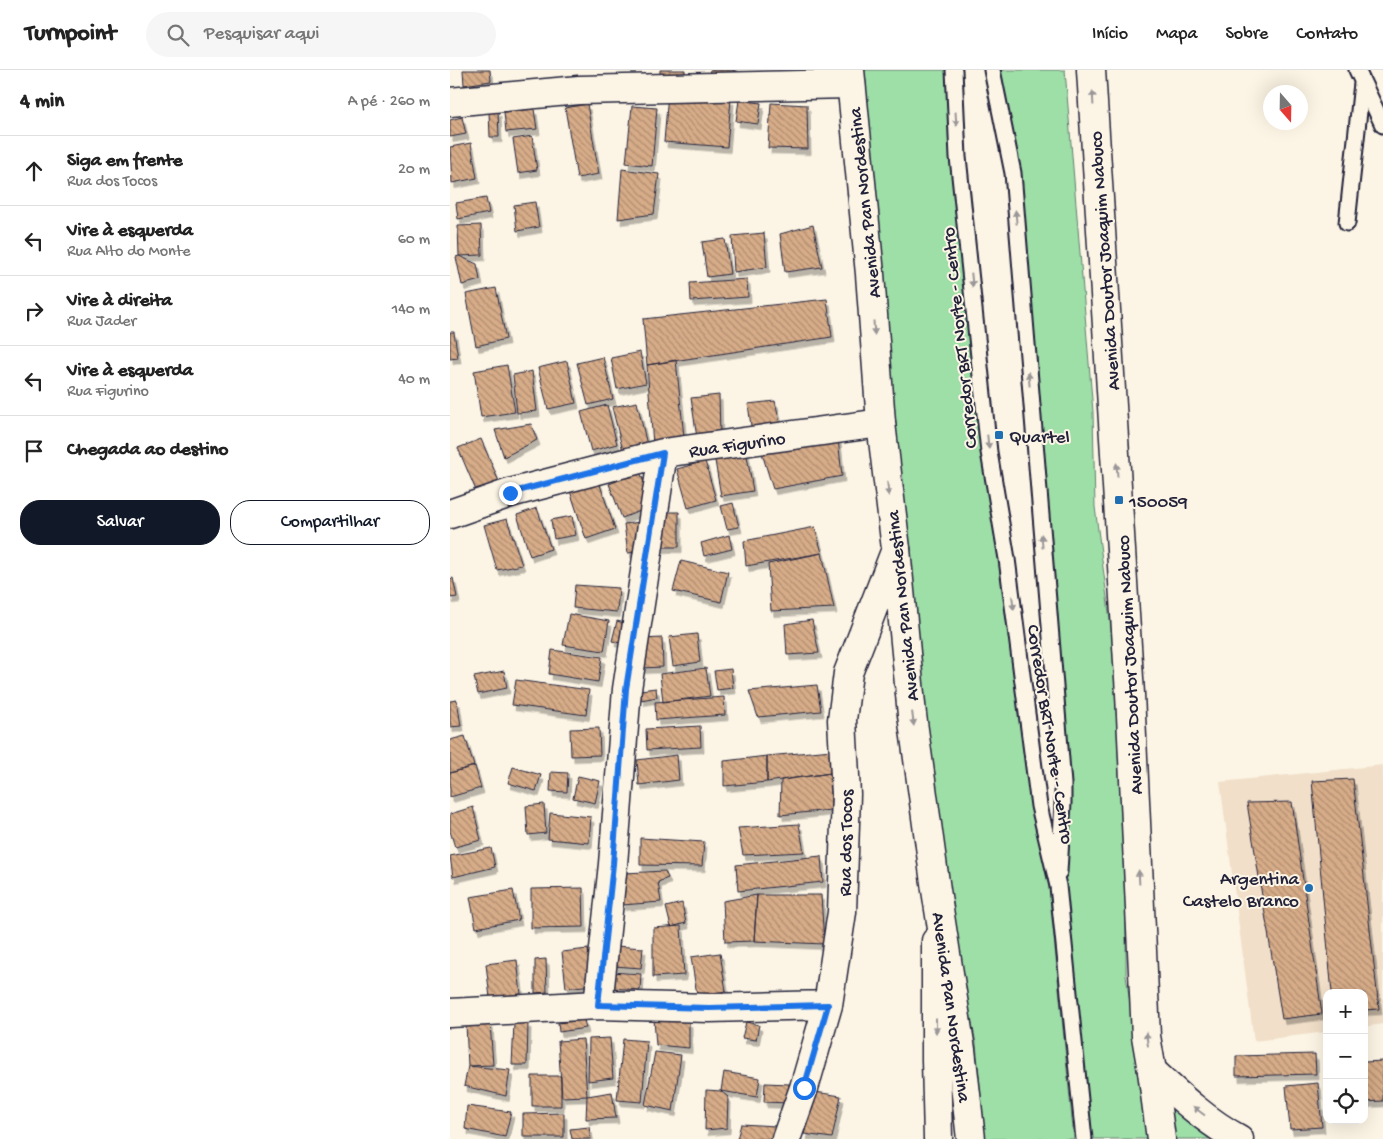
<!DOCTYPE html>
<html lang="pt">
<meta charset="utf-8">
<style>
body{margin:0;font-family:"Gochi Hand",sans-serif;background:#f6f6f6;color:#222}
.controls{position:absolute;right:15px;bottom:15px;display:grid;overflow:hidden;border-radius:10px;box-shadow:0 5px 20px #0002}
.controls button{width:45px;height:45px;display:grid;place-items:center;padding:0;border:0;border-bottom:1px solid #e0e0e0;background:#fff;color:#222;font:25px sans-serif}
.compass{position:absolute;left:813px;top:15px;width:45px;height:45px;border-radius:50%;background:#fff;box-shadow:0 5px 20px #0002;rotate:160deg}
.stop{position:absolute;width:15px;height:15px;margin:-11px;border:4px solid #1a73e8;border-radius:50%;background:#fff}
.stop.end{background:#1a73e8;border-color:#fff;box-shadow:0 1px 5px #0008}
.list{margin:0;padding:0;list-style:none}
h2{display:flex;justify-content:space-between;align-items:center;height:65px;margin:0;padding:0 20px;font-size:21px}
h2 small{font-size:16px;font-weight:400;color:#767676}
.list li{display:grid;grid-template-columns:32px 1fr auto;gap:15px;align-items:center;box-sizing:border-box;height:70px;padding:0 20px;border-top:1px solid #e0e0e0}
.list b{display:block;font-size:19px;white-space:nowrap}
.list p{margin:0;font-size:16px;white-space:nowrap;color:#767676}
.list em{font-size:16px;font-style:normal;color:#767676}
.actions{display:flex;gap:10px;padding:15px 20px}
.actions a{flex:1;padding:11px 0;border:1px solid #111827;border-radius:20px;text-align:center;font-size:18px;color:#111827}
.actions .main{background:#111827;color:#fff}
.icon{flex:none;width:28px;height:28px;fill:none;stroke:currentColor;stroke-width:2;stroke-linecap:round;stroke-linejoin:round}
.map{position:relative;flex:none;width:933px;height:1069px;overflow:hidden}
header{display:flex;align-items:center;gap:30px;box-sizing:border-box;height:70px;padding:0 25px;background:#fff;border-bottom:1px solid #e0e0e0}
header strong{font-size:24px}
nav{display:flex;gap:28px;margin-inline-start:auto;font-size:18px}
.search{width:350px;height:45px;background:#f6f6f6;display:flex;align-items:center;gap:12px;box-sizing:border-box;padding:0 18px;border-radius:28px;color:#767676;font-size:19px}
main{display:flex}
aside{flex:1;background:#fff}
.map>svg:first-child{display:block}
.built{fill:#f1dfc9}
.grass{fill:#9edea7;stroke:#608071}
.building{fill:url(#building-back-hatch);stroke:#22223b;filter:url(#shadow)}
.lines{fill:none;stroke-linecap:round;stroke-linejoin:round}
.lane-casing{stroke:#22223b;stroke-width:19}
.street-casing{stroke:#22223b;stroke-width:31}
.secondary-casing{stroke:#22223b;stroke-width:31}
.highway-casing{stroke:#22223b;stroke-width:31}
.lane{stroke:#fcf5e5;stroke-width:15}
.street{stroke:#fcf5e5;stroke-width:28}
.secondary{stroke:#fcf5e5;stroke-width:28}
.highway{stroke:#fcf5e5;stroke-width:28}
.oneway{fill:#9a9698}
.route{stroke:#1a73e8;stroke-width:6}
.poi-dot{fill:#1f6fb2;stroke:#fcf5e5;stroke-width:2}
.labels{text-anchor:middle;stroke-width:4;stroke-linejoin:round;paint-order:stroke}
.street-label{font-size:19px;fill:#22223b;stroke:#fcf5e5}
.poi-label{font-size:19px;fill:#22223b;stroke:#fcf5e5;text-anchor:start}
</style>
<header>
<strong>Turnpoint</strong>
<div class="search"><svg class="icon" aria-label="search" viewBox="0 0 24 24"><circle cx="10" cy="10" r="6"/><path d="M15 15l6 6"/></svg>Pesquisar aqui</div>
<nav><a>Início</a><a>Mapa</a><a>Sobre</a><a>Contato</a></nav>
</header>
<main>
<aside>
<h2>4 min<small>A pé · 260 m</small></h2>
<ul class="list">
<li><svg class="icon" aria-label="ahead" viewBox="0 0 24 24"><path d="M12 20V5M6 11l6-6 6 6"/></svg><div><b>Siga em frente</b><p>Rua dos Tocos</p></div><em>20 m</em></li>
<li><svg class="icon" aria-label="left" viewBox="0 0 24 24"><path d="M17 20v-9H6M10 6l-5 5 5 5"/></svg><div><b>Vire à esquerda</b><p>Rua Alto do Monte</p></div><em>60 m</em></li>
<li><svg class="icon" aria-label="right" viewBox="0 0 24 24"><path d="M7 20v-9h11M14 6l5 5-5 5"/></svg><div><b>Vire à direita</b><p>Rua Jader</p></div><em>140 m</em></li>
<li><svg class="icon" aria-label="left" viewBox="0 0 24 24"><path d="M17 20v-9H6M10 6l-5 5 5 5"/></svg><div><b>Vire à esquerda</b><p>Rua Figurino</p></div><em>40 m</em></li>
<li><svg class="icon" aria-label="arrive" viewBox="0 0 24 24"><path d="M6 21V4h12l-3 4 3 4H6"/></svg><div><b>Chegada ao destino</b></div></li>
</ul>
<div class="actions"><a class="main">Salvar</a><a>Compartilhar</a></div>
</aside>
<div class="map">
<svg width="933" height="1069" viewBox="0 0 933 1069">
<defs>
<pattern id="building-back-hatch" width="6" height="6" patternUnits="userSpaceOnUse" patternTransform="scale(1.25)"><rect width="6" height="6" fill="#d7ac88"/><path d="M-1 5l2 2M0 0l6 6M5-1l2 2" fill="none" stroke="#ae8c70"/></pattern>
<filter id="shadow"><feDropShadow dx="3" dy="5.5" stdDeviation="0" flood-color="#0004"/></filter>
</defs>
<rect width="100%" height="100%" fill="#fcf5e5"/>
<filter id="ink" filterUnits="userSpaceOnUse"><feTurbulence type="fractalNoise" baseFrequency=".02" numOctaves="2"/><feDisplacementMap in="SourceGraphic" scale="10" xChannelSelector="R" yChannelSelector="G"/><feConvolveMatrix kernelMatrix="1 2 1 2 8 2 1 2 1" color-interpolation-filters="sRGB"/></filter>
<g filter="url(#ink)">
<path class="built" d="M933 695V954L914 957V923H877V962L804 971 770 712Z"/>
<path class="grass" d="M409 0H498L538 418 577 689 599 818 624 1069H535L526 973 501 851 472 641Z
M550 0H615L643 342 645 437 663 573 676 849V906L691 1007 697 1069H641L608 816 613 714 596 409 584 266Z
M702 1002 784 1069H713Z"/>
<path class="building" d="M13 0H40L41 11 14 15Z
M210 0H235V6L210 5Z
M260 0H282L294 3 258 8Z
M218 23 281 29 277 77 214 72Z
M289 30 311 33 308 54 286 51Z
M321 33 357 35 358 79 318 78Z
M137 34 149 104 127 108 115 38Z
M182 36 207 38 202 96 176 93Z
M84 39 87 59 56 62 54 42Z
M48 41 49 67H40L39 42Z
M12 47 16 64 0 67V50Z
M82 66 87 100 68 103 63 69Z
M21 73 27 108 2 113 0 77Z
M172 99 209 104 204 144 168 149Z
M36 128 39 143 8 149 6 133Z
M85 132 89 157 67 161 64 135Z
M31 155 32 185 9 186 8 156Z
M363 155 372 197 335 202 330 164Z
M314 163 317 197 284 202 282 166Z
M275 169 280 204 257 207 252 172Z
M9 186 27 194 30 210 12 215 6 187Z
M297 209 298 227 241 231 240 213Z
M46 218 56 269 26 276 16 224Z
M377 229 382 267 197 295 193 249Z
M0 262H4L8 288 0 289Z
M190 282 196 313 167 319 161 288Z
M153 287 163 329 138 335 127 293Z
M226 290 234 367 203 375 197 295Z
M117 291 126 333 98 339 88 298Z
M57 295 65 342 31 347 24 301Z
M82 301 87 341 67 343 63 305Z
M269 325 270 365 247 368 241 328Z
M325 331 331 357 302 363 298 334Z
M187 332 197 375 173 381 162 337Z
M157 335 167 374 141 381 131 342Z
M81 354 87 370 54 387 45 360Z
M388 368 392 406 323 419 311 380Z
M31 369 50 414 27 423 8 378Z
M296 380 303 421 271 426 264 385Z
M255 391 266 430 238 438 227 399Z
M190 402 203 436 172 448 159 414Z
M148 409 165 459 136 469 119 418Z
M283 433 289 457 277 459 271 436Z
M87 438 101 479 80 486 67 445Z
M210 442H229V477H210Z
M122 446 126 465 104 469 101 450Z
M57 449 72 495 47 500 34 455Z
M191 452 194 481 178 483 174 454Z
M365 457 372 483 296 496 294 471Z
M279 465 282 479 254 486 251 473Z
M372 483 384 538 321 541 318 494Z
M231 491 278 502 271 532 223 521Z
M3 508 7 527 0 528V509Z
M125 515 169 518 167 542 123 538Z
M119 544 159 551 154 581 113 575Z
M362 550 369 583 337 585 335 554Z
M167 551 178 554 173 574 162 571Z
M247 564 250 592 223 596 219 567Z
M212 568 213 597 192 598 191 569Z
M102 580 152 587 148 612 99 604Z
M256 598 260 626 213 632 210 604Z
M281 599 283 618 267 620 264 601Z
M54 601 57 618 28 624 24 607Z
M66 610 139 620 136 645 62 635Z
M367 615 371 641 308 647 299 621Z
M206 618 207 627 191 630 190 620Z
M274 627 275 645 206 650 205 632Z
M7 630 11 656 0 657V631Z
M250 656 251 677 197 680 196 659Z
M149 658 150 685 121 686 120 659Z
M15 666 24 696 0 703V670Z
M382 680 381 703 317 712V686Z
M227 685 229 710 189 715 187 690Z
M317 686V712L274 716V691Z
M25 696 31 718 0 727V703Z
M63 697 91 705 86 721 58 713Z
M101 702 118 703 117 722 100 721Z
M381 703V740L330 745 331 710Z
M128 706 150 711 145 733 123 728Z
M903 709 929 939 914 940V923H882L862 711Z
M842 732 872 944 832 949 797 733Z
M94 734 96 763 78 765 76 736Z
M23 737 31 770 5 777 0 761V744Z
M100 743 141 747 139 773 98 769Z
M349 754 354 782 293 785 288 758Z
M190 768 254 772 252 796 190 795Z
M41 778 45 797 3 807 0 786Z
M371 786 373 812 288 821 286 795Z
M215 801 218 808 208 812 211 832 172 835 174 803Z
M133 818 134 857 81 858V819Z
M63 820 69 850 26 858 20 827Z
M307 825H371L374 874 304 871Z
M307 825 304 871 275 872 273 831Z
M232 833 236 853 221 857 216 837Z
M231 856 234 905 203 907V858Z
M166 876 193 878 191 898 164 896Z
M138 879 142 915 116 918 112 882Z
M270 883 276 921 247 925 241 887Z
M96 889 97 922 85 923V890Z
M67 890 71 924 40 928 36 894Z
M161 902 191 904 190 920 160 918Z
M134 950 136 958 109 962 108 953Z
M204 950 239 951V978L206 975Z
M40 952 43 995 18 996 16 954Z
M296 952 309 955 306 970 292 968Z
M64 953H78L77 995H62Z
M160 968 163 1008 138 1011 139 969Z
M133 969 137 1026 112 1027 108 971Z
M173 969 197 971 192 1032 167 1030Z
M205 982 231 985 223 1041 195 1035Z
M865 984 866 1004 786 1006V986Z
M933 991V1031L914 1032V992Z
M18 996 60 1000 56 1026 14 1016Z
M274 1002 310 1008 307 1027 271 1021Z
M82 1006H111V1036H82Z
M315 1013 339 1014V1033L314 1032Z
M868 1013 872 1057 840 1059 836 1016Z
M256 1020 271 1021 278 1027 277 1058 255 1060Z
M162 1022 166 1048 136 1049 137 1026Z
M365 1022 391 1026 382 1068 354 1064Z
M17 1036 61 1042 55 1067 15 1059Z
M114 1043V1067H73V1044Z
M291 1054 326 1056 324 1069H287Z
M139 1057 141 1069H122L120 1059Z"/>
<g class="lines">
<g class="lane-casing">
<path id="lane" d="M504 0 508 87 539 382 557 489 589 736 608 816 634 1069
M542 0 563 103 613 714V733L609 802
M907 0 933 55
M897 153 912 13"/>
</g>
<g class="street-casing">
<path id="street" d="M0 32 129 20 401 14
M0 444 60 423 213 383 431 353
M148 935 163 794 177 619 213 383
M0 943 148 935 259 938 378 935
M336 1069 354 1018 378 935 392 842 396 724 392 650 398 603 446 479"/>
</g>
<g class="secondary-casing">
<path id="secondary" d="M486 871V990L488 1069
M702 1001C729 1026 757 1052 789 1069"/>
</g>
<g class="highway-casing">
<path id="highway" d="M400 0 420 204 431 353 446 479 462 645 486 820 511 980 521 1069
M641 0 680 624 696 966 702 1001 711 1069"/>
</g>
<use href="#lane" class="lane"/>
<use href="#street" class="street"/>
<use href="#secondary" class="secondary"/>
<use href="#highway" class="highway"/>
</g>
<defs><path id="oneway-solid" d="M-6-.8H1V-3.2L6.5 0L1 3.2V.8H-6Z" transform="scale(1.25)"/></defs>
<g class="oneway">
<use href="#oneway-solid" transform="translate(643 28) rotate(-93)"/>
<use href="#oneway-solid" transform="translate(506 49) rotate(86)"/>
<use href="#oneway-solid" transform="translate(566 147) rotate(-95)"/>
<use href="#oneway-solid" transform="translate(522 210) rotate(84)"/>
<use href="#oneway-solid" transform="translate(424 258) rotate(86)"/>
<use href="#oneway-solid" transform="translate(579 309) rotate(-95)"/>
<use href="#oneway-solid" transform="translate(538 372) rotate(84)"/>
<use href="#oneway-solid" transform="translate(667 400) rotate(-94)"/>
<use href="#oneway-solid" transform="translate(438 419) rotate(84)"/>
<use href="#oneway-solid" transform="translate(592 471) rotate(-95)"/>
<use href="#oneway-solid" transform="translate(563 533) rotate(83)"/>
<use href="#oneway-solid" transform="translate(463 649) rotate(83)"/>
<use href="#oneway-solid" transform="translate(689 807) rotate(-93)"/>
<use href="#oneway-solid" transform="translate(486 956) rotate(90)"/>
<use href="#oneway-solid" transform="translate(697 969) rotate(-98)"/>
<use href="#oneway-solid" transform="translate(749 1041) rotate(-143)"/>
</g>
</g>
<g class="lines" filter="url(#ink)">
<path class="route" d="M60 423 213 383 176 619 163 794 148 935 259 938 378 935 354 1018"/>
</g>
<g class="poi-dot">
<rect x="544" y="360" width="10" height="10" rx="2.5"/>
<rect x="664" y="425" width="10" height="10" rx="2.5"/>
<circle cx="859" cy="818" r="5"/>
</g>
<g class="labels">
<g class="street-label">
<text transform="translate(413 133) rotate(-96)" y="7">Avenida Pan Nordestina</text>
<text transform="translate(653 191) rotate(-94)" y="7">Avenida Doutor Joaquim Nabuco</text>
<text transform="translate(508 268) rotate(-96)" y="7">Corredor BRT Norte - Centro</text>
<text transform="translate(287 373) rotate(-8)" y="7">Rua Figurino</text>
<text transform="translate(451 536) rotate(-96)" y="7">Avenida Pan Nordestina</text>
<text transform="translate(678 595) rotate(-93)" y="7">Avenida Doutor Joaquim Nabuco</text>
<text transform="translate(602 664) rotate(81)" y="7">Corredor BRT Norte - Centro</text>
<text transform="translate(394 773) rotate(-89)" y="7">Rua dos Tocos</text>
<text transform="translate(503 937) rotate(82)" y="7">Avenida Pan Nordestina</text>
</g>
<g class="poi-label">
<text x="559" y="372">Quartel</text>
<text x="679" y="437">150059</text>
<text x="849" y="814" text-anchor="end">Argentina<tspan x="849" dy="22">Castelo Branco</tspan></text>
</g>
</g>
</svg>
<div class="controls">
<button>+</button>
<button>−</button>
<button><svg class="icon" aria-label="locate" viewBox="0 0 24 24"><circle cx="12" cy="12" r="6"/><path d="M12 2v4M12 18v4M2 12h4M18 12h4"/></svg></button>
</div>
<svg class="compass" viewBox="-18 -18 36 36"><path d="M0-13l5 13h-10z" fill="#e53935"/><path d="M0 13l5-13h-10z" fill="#767676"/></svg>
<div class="stop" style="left:354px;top:1018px"></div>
<div class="stop end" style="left:60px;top:423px"></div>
</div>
</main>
